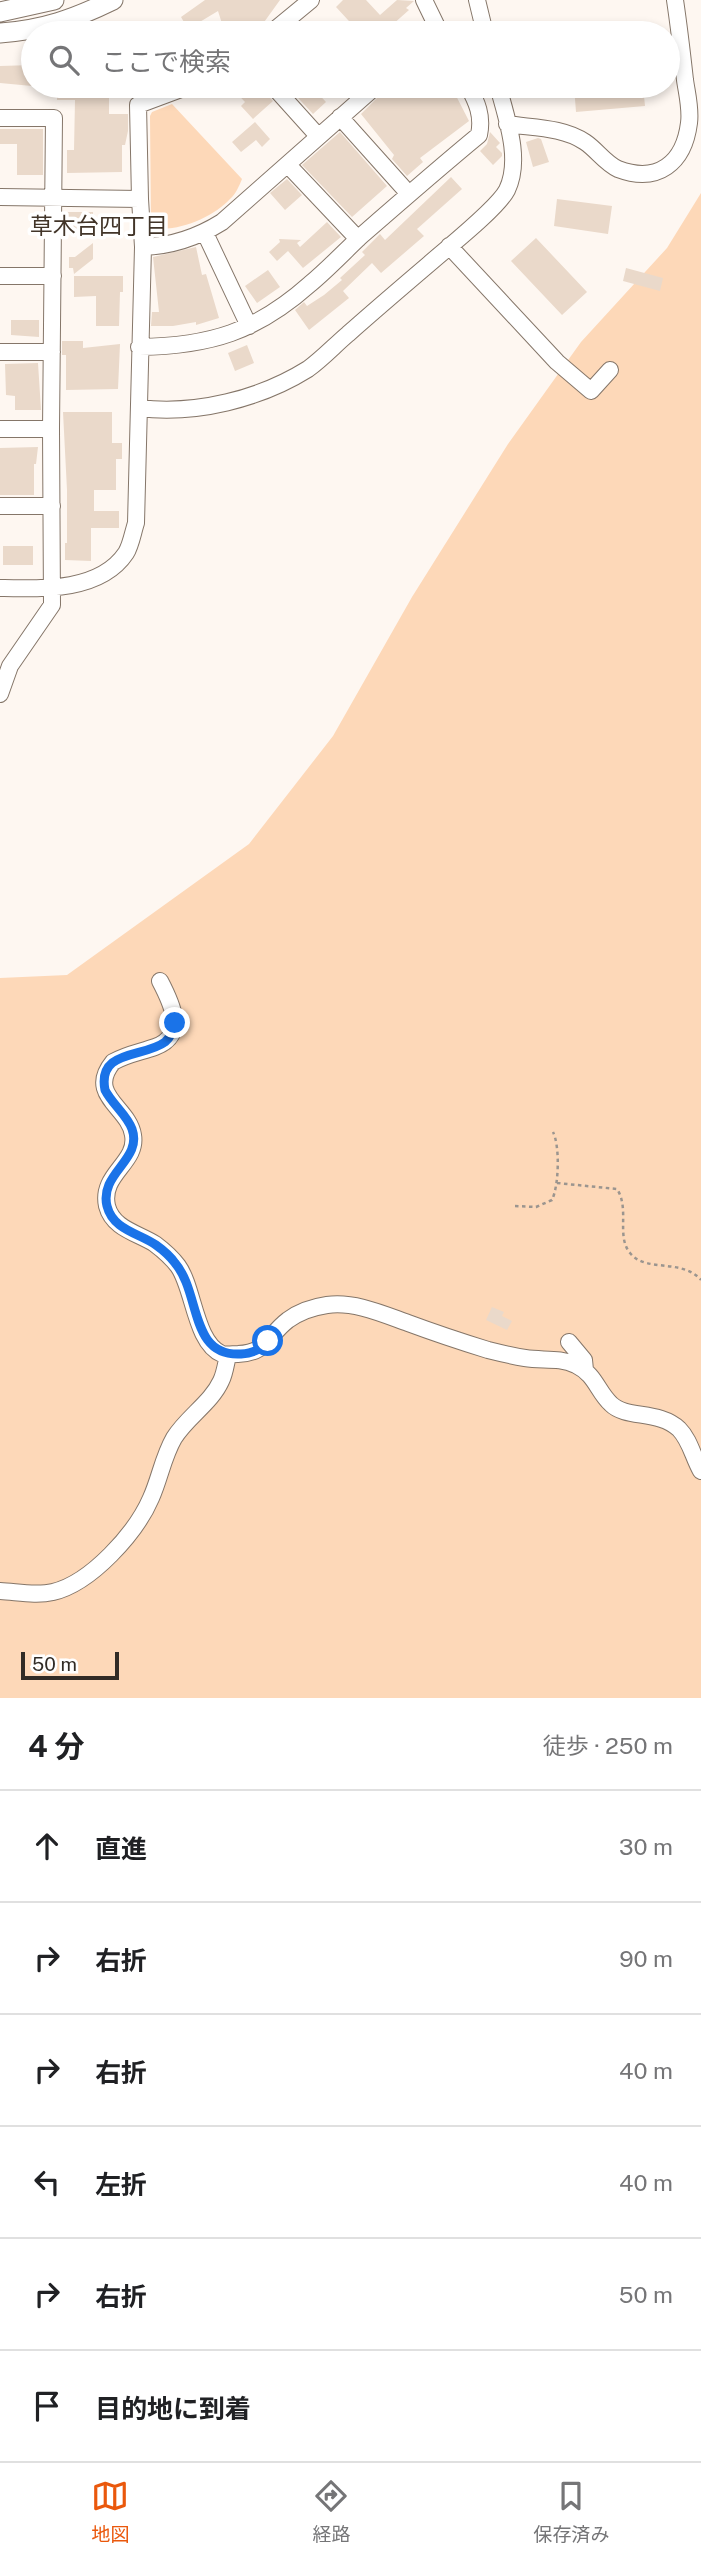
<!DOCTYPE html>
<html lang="ja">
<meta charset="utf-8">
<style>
body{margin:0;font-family:"Public Sans","Noto Sans JP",sans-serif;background:#f2f2f2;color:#202124}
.scale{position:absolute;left:21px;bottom:18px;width:98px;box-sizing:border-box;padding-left:7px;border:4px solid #312b25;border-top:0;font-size:19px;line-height:24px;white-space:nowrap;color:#312b25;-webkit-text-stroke:5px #fff;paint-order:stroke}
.stop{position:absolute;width:21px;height:21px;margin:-16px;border:5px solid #1a73e8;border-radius:50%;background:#fff}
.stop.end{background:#1a73e8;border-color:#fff;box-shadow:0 2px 7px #0008}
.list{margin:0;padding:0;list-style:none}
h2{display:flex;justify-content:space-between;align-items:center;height:91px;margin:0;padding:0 28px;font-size:30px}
h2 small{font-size:23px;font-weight:400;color:#757577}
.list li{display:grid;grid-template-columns:46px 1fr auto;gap:21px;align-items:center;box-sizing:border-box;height:112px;padding:0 28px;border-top:2px solid #e0e0e0}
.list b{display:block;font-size:26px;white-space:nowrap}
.list em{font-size:23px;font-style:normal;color:#757577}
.icon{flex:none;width:38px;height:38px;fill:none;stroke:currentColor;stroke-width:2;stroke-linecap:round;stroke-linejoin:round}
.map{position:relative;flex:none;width:701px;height:1698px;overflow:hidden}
.search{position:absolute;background:#fff;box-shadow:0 4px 10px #0003;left:21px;right:21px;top:21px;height:77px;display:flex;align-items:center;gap:18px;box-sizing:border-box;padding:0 24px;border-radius:38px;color:#757577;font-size:26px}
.sheet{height:763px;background:#fff}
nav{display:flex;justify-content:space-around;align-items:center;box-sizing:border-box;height:98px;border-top:2px solid #e0e0e0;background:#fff;font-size:19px;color:#757577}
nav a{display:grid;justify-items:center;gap:4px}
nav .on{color:#ea580c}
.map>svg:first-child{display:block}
.green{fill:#fdd8b8}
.building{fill:#ead9ca}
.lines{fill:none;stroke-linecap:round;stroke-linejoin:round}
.minor-casing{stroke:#857669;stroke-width:18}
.tertiary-casing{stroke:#857669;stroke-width:21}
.path{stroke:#9b958f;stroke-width:2.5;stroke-dasharray:3.5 3.5;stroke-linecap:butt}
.minor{stroke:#fff;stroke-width:16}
.tertiary{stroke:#fff;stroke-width:19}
.route{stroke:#1a73e8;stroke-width:9}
.labels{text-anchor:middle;stroke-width:7;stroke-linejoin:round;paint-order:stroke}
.neighbourhood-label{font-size:23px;fill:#423529;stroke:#fff}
</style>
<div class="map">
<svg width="701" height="1698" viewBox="0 0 701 1698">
<rect width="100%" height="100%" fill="#fef7f1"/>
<path class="green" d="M172 104 242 179C239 186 236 194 230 199 214 217 175 234 151 227L150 116 152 112Z
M701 193V1698H0V978L67 975 249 844 333 736 412 597 508 444 581 342 667 248Z"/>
<path class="building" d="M205 0H280L262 25 260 23 242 33H225L218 11 188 29 181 17Z
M343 0H366L380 15 397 0 414 1 406 8 409 10 383 33H360L336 7Z
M33 65 32 86 0 83V66Z
M57 86H109V114H128V131L125 145H122V172L67 173V150H74L75 100H57Z
M230 86H263L265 92 273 101 253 119 241 106 245 102Z
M287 86H311L326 102 313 114Z
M389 86H451L469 121 420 158 423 162 407 176 392 159 394 155 361 114Z
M574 86H591L592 91 643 86 645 106 576 112Z
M255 122 270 139 262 147 256 140 241 152 232 142Z
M0 129H43V175H17V144H0Z
M340 132 387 186 352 217 302 165Z
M490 132 500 143 496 147 502 153V156L493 165 480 151 487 144Z
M538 138 541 139 549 162 533 167 526 142Z
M451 177 462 189 417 229 424 236 381 273 372 263 343 291 349 298 309 330 295 310 304 302 307 306 324 295 342 280 340 278 365 255 362 252 380 234 385 240Z
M287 179 302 195 285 210 270 193Z
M557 199 612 206 608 234 554 226Z
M67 212H93V230H67Z
M327 222 341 237 303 268 288 251 277 261 269 252 280 242 279 239 301 240 297 243 300 247Z
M536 238 587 292 562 315 511 261Z
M93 243V259L74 274 73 268H69V257H75Z
M196 247 202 275 206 274 219 318 196 325V322L173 326H151L152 312H159L153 257Z
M626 268 663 278 660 291 623 281Z
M268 270 280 287 257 303 245 286Z
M74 276H123V292H120L119 326H96V296L74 297Z
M11 320H39V337L11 335Z
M62 341H83V348L120 344 118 389 66 390V355H62Z
M247 345 254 363 235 371 228 353Z
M38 363 41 410H15V396L6 395 5 364Z
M63 412H112V443H122V459H116V490H94V511H119V528H91V561L65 560V543H67V490Z
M38 447 36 464H34V495H0V448Z
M3 546H33V565H3Z
M492 1307 504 1312 502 1316 512 1321 507 1330 486 1320Z"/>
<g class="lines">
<g class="minor-casing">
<path id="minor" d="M424 0 440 33
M477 0 485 33
M271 33 311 0
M273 86 318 136
M340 117 409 194
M0 118H54L51 429 52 605 10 666 0 694
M507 124C533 128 563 127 585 142 597 150 605 163 618 169 658 184 684 163 689 123 691 109 687 94 685 80 682 53 679 27 675 0
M288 165 358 239
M0 197 140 199 143 247 136 523C133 532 131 545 126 553 100 592 40 589 0 588
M140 199 138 105 189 86
M205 233 249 326
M449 246 557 362 591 391 610 370
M143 247C171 246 198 237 222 222L376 86
M0 276H53
M139 347C210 346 256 332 310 284 328 269 344 252 361 236 400 202 439 168 479 135 483 116 477 102 468 86
M0 352H52
M139 408C196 415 260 399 308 369 322 359 335 345 348 334 375 310 402 287 429 264 447 248 497 209 507 190 522 159 506 117 498 86
M0 429H51
M0 506H52
M160 981C171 1002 188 1035 155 1047 141 1052 127 1054 113 1062 86 1095 129 1107 133 1135 138 1163 100 1174 107 1206 113 1229 138 1233 155 1244 163 1250 172 1258 178 1266 194 1288 195 1343 222 1354 227 1355 233 1354 238 1354 267 1353 267 1336 288 1320 299 1312 313 1307 327 1305 354 1301 383 1314 408 1323 435 1333 462 1342 488 1350 500 1353 513 1356 525 1358 542 1361 559 1357 576 1365 596 1375 597 1391 611 1404 626 1419 659 1410 679 1429 690 1440 693 1457 701 1471
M569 1342 584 1360 585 1370
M0 1591C18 1592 36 1596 53 1592 91 1583 136 1533 151 1498 160 1478 163 1457 174 1438 187 1417 211 1403 221 1381 225 1373 226 1363 228 1355"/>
</g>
<g class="tertiary-casing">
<path id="tertiary" d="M0 12 54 0
M0 33C43 30 74 19 113 0"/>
</g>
<path class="path" d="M557 1183 617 1189C630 1209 616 1236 630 1253 646 1273 682 1258 701 1280
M515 1206 536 1207 552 1200C559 1185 560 1146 553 1132"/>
<use href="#minor" class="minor"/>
<use href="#tertiary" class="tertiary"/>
</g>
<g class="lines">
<path class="route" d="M175 1023C173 1030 171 1037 165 1042 144 1058 97 1049 105 1090 112 1104 127 1115 132 1129 143 1160 99 1173 107 1206 113 1230 139 1233 156 1245 163 1250 170 1256 175 1263 201 1293 189 1357 241 1354 253 1353 260 1350 268 1341"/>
</g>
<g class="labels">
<g class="neighbourhood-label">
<text x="99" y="234">草木台四丁目</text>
</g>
</g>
</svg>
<div class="scale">50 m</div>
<div class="stop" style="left:268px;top:1341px"></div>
<div class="stop end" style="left:175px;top:1023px"></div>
<div class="search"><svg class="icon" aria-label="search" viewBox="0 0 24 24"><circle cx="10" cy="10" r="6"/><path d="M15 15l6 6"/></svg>ここで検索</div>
</div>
<section class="sheet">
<h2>4 分<small>徒歩 · 250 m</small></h2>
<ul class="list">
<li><svg class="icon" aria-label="ahead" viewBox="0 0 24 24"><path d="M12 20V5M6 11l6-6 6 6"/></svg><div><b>直進</b></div><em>30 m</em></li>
<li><svg class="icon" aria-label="right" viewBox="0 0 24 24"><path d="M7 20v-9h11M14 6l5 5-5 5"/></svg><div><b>右折</b></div><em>90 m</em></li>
<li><svg class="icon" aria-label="right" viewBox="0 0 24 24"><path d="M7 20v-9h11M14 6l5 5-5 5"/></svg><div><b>右折</b></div><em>40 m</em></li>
<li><svg class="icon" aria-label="left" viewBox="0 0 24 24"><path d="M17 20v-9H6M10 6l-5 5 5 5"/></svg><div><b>左折</b></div><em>40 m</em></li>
<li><svg class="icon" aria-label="right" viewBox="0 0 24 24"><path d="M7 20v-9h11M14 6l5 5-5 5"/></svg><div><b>右折</b></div><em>50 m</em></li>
<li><svg class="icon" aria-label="arrive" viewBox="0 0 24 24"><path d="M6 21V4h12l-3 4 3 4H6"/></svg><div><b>目的地に到着</b></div></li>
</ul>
</section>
<nav>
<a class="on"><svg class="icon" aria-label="map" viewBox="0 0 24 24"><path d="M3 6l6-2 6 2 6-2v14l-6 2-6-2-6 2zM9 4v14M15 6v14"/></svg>地図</a>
<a><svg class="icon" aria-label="directions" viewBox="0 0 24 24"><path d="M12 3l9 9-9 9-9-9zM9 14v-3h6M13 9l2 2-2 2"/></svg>経路</a>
<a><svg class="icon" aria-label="saved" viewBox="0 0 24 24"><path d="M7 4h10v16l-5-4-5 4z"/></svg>保存済み</a>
</nav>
